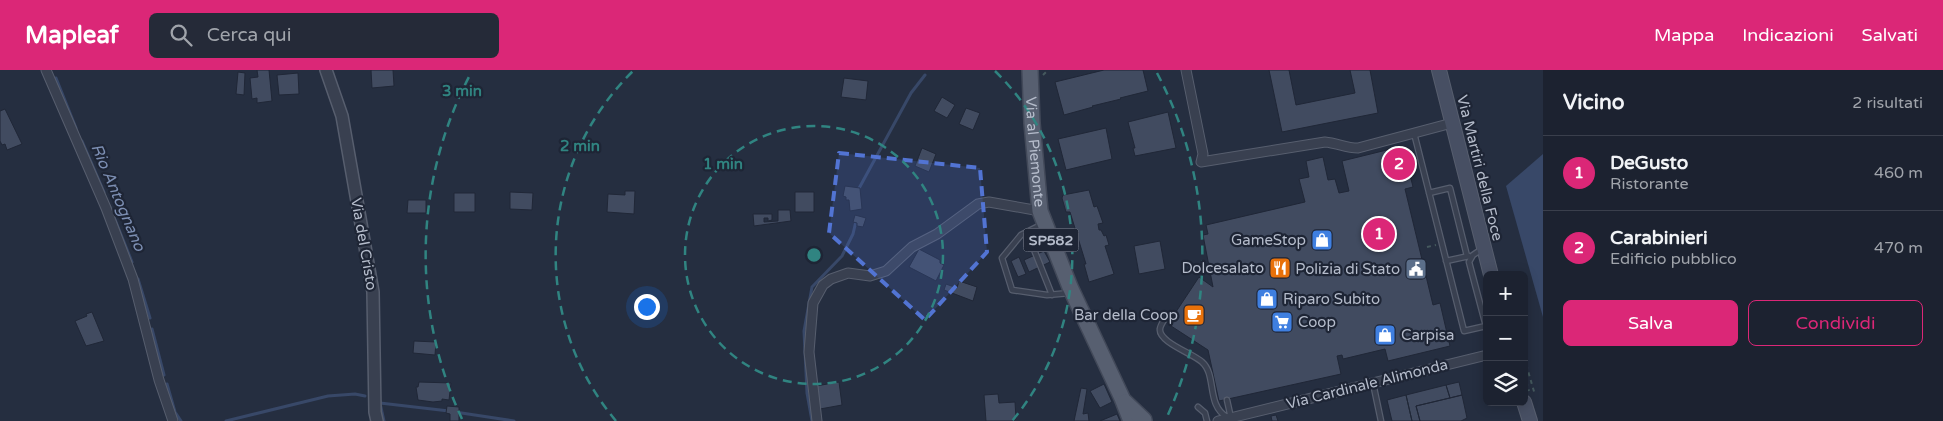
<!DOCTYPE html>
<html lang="it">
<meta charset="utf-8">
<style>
body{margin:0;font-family:"Varela Round",sans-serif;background:#252a38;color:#f1f3f6}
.controls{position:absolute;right:15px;bottom:15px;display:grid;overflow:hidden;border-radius:8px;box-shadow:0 2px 12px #0003}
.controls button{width:45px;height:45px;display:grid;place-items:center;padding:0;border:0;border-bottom:1px solid #3a3f4c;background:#1c2230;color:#f1f3f6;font:25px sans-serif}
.you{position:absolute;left:646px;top:236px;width:18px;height:18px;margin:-12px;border:4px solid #fff;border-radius:50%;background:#1a73e8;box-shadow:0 0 0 8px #1a73e833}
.badge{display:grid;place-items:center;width:32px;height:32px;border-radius:50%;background:#db2777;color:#fff;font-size:16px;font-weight:700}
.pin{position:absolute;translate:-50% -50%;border:2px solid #fff;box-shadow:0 1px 5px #0006}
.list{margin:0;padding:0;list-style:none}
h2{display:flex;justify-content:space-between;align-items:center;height:65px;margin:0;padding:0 20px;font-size:21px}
h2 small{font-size:16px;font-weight:400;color:#a0a4ab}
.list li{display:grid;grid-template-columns:32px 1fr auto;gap:15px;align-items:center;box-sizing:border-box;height:75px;padding:0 20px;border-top:1px solid #3a3f4c}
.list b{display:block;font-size:19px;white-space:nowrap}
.list p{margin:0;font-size:16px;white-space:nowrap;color:#a0a4ab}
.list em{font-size:16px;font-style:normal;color:#a0a4ab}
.actions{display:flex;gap:10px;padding:15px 20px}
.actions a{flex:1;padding:11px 0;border:1px solid #db2777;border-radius:8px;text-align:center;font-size:18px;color:#db2777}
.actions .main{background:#db2777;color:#fff}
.icon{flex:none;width:28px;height:28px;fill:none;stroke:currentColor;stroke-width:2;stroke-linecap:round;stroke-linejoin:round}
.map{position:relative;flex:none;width:1543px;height:351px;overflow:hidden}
header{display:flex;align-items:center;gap:30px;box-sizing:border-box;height:70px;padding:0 25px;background:#db2777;color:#fff}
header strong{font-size:24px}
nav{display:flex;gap:28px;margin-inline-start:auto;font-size:18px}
.search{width:350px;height:45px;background:#252a38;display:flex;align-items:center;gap:12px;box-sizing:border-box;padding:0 18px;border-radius:8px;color:#a0a4ab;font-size:19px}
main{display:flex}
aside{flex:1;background:#1c2230}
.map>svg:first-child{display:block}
.water{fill:#384868}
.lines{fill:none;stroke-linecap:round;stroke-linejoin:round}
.stream{stroke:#384868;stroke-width:3}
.building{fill:#414b60;stroke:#202737}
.service-casing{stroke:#575e6e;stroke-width:7}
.minor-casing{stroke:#575e6e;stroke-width:11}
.tertiary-casing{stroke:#575e6e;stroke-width:14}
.secondary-casing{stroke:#575e6e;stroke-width:16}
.primary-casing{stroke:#424959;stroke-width:18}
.path{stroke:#45595e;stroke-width:2;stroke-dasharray:4 4;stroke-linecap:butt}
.service{stroke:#394050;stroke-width:4.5}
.minor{stroke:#394050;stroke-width:9}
.tertiary{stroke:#394050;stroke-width:11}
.secondary{stroke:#474f63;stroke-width:14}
.primary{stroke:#575f70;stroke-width:15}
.marked{fill:#5274d3;fill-opacity:0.2;stroke:#5274d3;stroke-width:4;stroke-dasharray:10 6;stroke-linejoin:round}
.ring{fill:none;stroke:#308481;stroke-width:2.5;stroke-dasharray:9 6}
.labels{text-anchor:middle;stroke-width:4.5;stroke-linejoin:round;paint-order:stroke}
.shield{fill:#1e2535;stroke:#888f9e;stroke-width:1}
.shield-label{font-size:14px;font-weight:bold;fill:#b5bccb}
.street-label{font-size:15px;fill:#b5bccb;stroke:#1e2535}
.poi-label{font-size:15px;fill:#b5bccb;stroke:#1e2535;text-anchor:end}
.water-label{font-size:16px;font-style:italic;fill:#7c8eb2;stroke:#1e2535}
.centre{fill:#308481;stroke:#1e2535;stroke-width:2.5}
.ring-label{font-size:15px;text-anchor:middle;font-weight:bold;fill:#308481;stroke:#1e2535;stroke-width:4.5;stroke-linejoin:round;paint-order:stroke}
</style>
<header>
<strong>Mapleaf</strong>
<div class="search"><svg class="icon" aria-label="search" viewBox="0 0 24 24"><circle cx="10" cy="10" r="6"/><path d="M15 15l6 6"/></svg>Cerca qui</div>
<nav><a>Mappa</a><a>Indicazioni</a><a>Salvati</a></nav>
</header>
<main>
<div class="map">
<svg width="1543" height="351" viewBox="0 0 1543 351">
<rect width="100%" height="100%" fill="#252e40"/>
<path class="water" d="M1543 84V247L1506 116Z"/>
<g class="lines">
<path class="stream" d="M56 8 76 58
M82 71 104 122
M857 122 911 23 925 5
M110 137 132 192
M138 209 150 248
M152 259 164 305
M167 314 175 342 181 351
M380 331V333L449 341
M380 333 384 351
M455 342 514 351
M226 351 328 326 355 324 365 326
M812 351 807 323 804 261 812 217 842 186 853 164 856 151"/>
</g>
<path class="building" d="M257 0H269L272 31 257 33V28L252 29 250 8 258 7Z
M371 0H393L394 16 372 18Z
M1104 0H1143L1148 21 1120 28 1121 29 1092 36 1093 37 1064 45 1055 12Z
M1269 0H1289L1296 35 1355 23 1350 0H1370L1378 43 1282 62Z
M238 2 245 3 244 25 236 24Z
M298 3 299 24 279 25 277 5Z
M844 8 868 11 866 30 841 27Z
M942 27 955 35 947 48 934 41Z
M966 38 980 43 973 60 959 54Z
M5 39 22 74 7 80 5 74 2 75 0 71V41Z
M1168 42 1176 78 1135 86 1133 78H1135L1128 52Z
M1106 58 1112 89 1066 100 1058 69Z
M1403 76 1413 117 1405 119 1433 235 1440 233 1450 276 1388 291 1385 279 1343 289 1342 285 1337 286 1341 304 1219 331 1208 280 1168 254 1199 207 1213 217 1203 165 1208 164 1206 155 1305 132 1299 109 1309 107 1306 91 1323 87 1328 110 1335 109 1339 123 1349 121 1342 91Z
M922 78 936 84 929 102 915 96Z
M845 116 860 118 862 139 850 141 849 130H846V127L843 126Z
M1089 120 1094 137 1097 136 1103 153 1098 154 1099 160H1101L1104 166 1106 165 1109 175 1105 176 1114 204 1089 212 1084 194H1086L1070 142H1066L1062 128 1063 125Z
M625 121H635L634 144 607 142 608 124 625 125Z
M510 122 533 123 532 140 510 139Z
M795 122H814V142H795Z
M454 123H475V142H454Z
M408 130H426V143H407Z
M778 140H790L791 151 754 156 753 144H772V150L768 151V148H764V152L778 151Z
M855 145 866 148 863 157 857 156V153L853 152Z
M1160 171 1165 199 1139 204 1134 176Z
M919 179 940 190V193L944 195 936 211 909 197Z
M1044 181 1050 192 1029 202 1024 190Z
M1019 187 1026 204 1018 207 1011 191Z
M959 211 977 217 973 231 944 220 946 214 957 218Z
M92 242 104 271 86 276 75 251 87 246 86 244Z
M414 271 436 272 435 285 413 283Z
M419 312 451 313 449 330 442 329V331L433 332 418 330 416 317H418Z
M839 312 842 335 820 339 816 316Z
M1459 312 1462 325 1450 328 1446 315Z
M1104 314 1112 332 1100 338 1090 321Z
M1446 315 1450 328 1416 336 1420 351H1412L1406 325Z
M1081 318 1087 319 1083 344 1088 343 1089 351H1074Z
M998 324 999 333 1015 332 1016 349 1013 351H986L984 325Z
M1406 325 1412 351H1392L1387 330Z
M1462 325 1467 348 1461 351H1420L1416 336Z
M447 336 459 337V351H450V344L446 343Z
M1117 344 1120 351H1100Z
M1276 345 1278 351H1272L1271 346Z"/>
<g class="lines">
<g class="service-casing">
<path id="service" d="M1414 63 1464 261 1486 256
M1429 123 1450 118 1467 186
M1041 155 1021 165 1002 188 1012 220 1047 225 1070 223
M1027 162 1052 225
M1482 179 1473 185 1469 192 1487 260
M1446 191 1469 186
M1167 245C1165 249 1160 255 1160 259 1158 272 1194 284 1202 292 1217 305 1206 335 1227 347
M1373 313 1381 351
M1227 330 1231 348
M1198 337 1205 343 1207 351"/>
</g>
<g class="minor-casing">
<path id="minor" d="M46 0 106 138 133 209 159 310 173 351
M1186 0 1203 84 1201 92 1325 72C1337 73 1346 78 1358 78L1452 53
M817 351 809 282 813 233 823 215 831 209 848 203 870 206 886 201 912 177 937 164 978 134 989 132 1040 141
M1218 351 1487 285"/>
</g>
<g class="tertiary-casing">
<path id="tertiary" d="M326 0 342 46 373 222 375 342 377 351"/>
</g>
<g class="secondary-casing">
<path id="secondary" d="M1439 0 1491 205
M1524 332 1530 351"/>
</g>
<g class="primary-casing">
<g id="primary">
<path id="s1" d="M1030 0 1032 53 1040 141 1070 217 1122 328 1131 351"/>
<path d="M1125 332 1144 350"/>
</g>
</g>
<path class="path" d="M1043 5 1048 0
M1427 177 1436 175
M1524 287 1535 325
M1524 304 1529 321"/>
<use href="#service" class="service"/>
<use href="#minor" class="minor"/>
<use href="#tertiary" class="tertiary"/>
<use href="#secondary" class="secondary"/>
<use href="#primary" class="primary"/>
</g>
<path class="marked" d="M839 83 980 98 987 182 925 250 829 163Z"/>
<g class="ring">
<circle cx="814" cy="185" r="129"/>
<path d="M616 351A258 258 0 0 1 633 1M995 1A258 258 0 0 1 1012 351"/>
<path d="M462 349A388 388 0 0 1 471 3M1157 3A388 388 0 0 1 1166 349"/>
</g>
<defs>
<g id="shop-square" transform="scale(1.125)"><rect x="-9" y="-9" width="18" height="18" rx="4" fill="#3f7fe0" stroke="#1e2535"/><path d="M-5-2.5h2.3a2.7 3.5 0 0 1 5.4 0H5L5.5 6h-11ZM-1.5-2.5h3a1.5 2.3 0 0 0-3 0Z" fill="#fff"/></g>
<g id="restaurant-square" transform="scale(1.125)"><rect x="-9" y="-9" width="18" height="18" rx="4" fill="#e8710a" stroke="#1e2535"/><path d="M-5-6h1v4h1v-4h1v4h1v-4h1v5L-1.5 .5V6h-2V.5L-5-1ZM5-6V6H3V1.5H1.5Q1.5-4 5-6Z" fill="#fff"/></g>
<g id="civic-square" transform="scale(1.125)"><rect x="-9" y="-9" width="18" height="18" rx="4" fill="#5c6f8a" stroke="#1e2535"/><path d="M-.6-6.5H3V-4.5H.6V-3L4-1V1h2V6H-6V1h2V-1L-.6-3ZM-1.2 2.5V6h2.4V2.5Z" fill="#fff"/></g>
<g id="cafe-square" transform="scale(1.125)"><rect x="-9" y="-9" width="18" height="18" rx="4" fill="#e8710a" stroke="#1e2535"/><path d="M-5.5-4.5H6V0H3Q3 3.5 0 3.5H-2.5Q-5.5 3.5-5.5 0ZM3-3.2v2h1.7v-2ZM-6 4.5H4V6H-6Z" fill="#fff"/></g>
<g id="supermarket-square" transform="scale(1.125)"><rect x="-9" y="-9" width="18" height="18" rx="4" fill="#3f7fe0" stroke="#1e2535"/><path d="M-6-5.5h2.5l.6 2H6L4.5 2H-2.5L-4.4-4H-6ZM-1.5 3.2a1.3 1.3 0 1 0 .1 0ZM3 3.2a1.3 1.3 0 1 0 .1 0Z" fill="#fff"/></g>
</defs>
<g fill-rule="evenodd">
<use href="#shop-square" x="1322" y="170"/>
<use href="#restaurant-square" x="1280" y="198"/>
<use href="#civic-square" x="1416" y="199"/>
<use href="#shop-square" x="1267" y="229"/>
<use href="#cafe-square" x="1194" y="245"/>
<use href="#supermarket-square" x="1282" y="252"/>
<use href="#shop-square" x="1385" y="265"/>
</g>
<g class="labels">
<rect class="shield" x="1023.5" y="158.5" width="55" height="23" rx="4"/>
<g class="shield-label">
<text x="1051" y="175">SP582</text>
</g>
<g class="street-label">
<text dy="5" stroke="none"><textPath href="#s1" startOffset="82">Via al Piemonte</textPath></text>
<text transform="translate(1480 98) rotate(76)" y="5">Via Martiri della Foce</text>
<text transform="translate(364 174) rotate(80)" y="5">Via del Cristo</text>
<text transform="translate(1367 314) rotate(-14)" y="5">Via Cardinale Alimonda</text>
</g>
<g class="poi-label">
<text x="1306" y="175">GameStop</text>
<text x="1264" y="203">Dolcesalato</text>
<text x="1400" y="204">Polizia di Stato</text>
<text x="1283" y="234" text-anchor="start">Riparo Subito</text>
<text x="1178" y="250">Bar della Coop</text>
<text x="1298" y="257" text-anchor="start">Coop</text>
<text x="1401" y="270" text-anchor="start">Carpisa</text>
</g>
<g class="water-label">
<text transform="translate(119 127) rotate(67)" y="6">Rio Antognano</text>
</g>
</g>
<circle cx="814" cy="185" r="8" class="centre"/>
<g class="ring-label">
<text x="462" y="26">3 min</text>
<text x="580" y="81">2 min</text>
<text x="723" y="99">1 min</text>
</g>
</svg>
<div class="controls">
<button>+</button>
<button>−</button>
<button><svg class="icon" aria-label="layers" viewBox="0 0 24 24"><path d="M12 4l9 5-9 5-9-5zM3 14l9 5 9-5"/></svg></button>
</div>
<div class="you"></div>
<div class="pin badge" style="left:1379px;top:164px">1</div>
<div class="pin badge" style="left:1399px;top:94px">2</div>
</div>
<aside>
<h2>Vicino<small>2 risultati</small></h2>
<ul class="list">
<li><span class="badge">1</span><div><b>DeGusto</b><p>Ristorante</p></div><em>460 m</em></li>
<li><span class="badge">2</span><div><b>Carabinieri</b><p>Edificio pubblico</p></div><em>470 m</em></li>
</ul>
<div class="actions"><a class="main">Salva</a><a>Condividi</a></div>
</aside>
</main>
